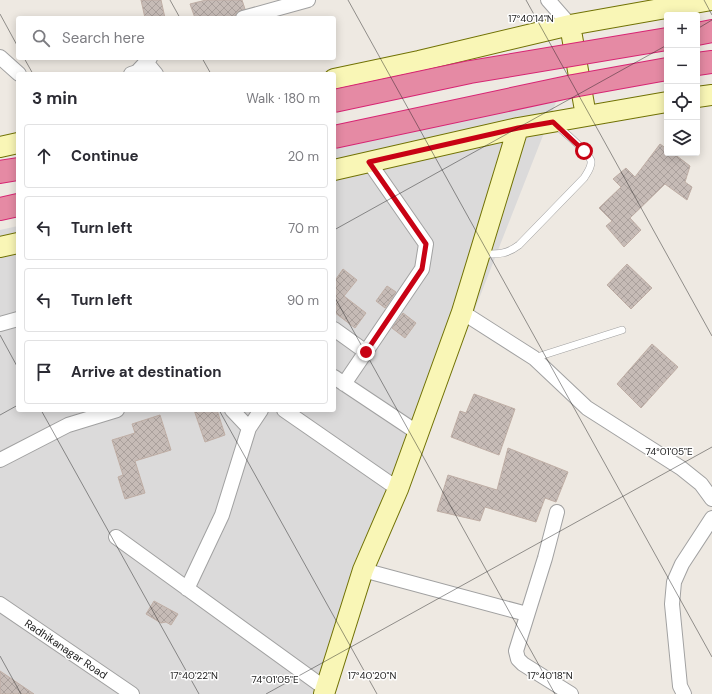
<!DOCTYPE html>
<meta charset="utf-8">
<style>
body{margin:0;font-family:"DM Sans",sans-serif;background:#f7f7f7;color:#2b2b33}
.controls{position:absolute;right:12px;top:12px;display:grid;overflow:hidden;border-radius:4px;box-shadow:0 2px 10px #0003}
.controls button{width:36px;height:36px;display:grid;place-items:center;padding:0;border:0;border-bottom:1px solid #e1e1e2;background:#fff;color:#2b2b33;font:20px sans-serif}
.stop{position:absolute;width:12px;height:12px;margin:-9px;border:3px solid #c80214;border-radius:50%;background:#fff}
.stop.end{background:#c80214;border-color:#fff;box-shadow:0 1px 4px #0008}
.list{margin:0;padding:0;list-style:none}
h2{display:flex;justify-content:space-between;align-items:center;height:52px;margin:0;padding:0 16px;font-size:17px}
h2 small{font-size:13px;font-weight:400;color:#7c7c81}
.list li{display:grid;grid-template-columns:26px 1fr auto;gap:12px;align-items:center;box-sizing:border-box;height:64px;margin:0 8px 8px;padding:0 8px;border:1px solid #e1e1e2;border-radius:4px}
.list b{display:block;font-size:15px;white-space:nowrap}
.list em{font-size:13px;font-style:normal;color:#7c7c81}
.icon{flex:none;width:22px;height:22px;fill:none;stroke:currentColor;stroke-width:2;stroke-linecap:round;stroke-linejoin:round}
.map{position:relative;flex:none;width:712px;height:694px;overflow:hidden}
.search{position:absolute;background:#fff;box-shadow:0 2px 10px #0003;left:16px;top:16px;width:320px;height:44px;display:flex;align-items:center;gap:10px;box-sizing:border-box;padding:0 14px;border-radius:4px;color:#7c7c81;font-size:15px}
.panel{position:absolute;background:#fff;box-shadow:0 2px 10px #0003;left:16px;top:72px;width:320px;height:340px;border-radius:4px}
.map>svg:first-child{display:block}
.residential{fill:#dbdada}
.building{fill:url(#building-cross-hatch);stroke:#bfaea5}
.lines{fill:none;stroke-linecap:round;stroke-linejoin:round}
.lane-casing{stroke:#a1a1a1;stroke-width:8}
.street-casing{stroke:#a1a1a1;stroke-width:16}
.secondary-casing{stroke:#717205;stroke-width:22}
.highway-casing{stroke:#d72573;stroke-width:24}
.lane{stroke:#fff;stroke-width:7}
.street{stroke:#fff;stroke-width:14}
.secondary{stroke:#f9f6b6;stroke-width:20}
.highway{stroke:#e58aa4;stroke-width:22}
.highway-bridge-casing{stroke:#d72573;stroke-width:24;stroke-linecap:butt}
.highway-bridge{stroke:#e58aa4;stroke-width:22}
.route{stroke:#c80214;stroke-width:5}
.ticks{fill:none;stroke:#1d1d1d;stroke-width:1;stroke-opacity:0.45}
.labels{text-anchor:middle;stroke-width:3;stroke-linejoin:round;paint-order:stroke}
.street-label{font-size:11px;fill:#1d1d1d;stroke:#fff}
.ticks-label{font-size:10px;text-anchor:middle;fill:#1d1d1d;stroke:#fff;stroke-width:3;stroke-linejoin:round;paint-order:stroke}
</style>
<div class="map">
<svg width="712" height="694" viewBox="0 0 712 694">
<defs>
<pattern id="building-cross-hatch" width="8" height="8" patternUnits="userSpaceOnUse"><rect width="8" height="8" fill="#c6bbb6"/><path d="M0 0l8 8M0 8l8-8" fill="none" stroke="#aaa09c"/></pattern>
</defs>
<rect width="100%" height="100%" fill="#eee9e2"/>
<path class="residential" d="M562 87 324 694H0V230L18 226V410H334V145Z"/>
<path class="building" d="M141 0H161L165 18H145Z
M206 0H242L245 9 237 12 235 16 228 18H195L190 4Z
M660 144 667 149V153H673L690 166 685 182 692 187 687 200 665 184 630 218 641 230 624 247 606 226 612 221 599 208 621 187 613 179 626 168 635 177Z
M627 264 652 288 631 309 607 285Z
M343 269 357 280 344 296 366 313 355 328 334 312V282Z
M387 286 396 292 385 308 376 301Z
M403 313 416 323 405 338 392 328Z
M652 344 678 367 641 408 617 384Z
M474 394 515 409 499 455 451 437 460 411 466 413Z
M194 410H217L225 435 205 442Z
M160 415 171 450 135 461 145 493 125 499 118 477 123 475 112 440 135 433 132 424Z
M508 448 568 472 556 502 545 498 536 522 485 507 480 521 437 511 448 475 497 490Z
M154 601 178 614 171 625 166 622 161 623 146 614Z
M0 671 34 694H0Z"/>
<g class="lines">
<g class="lane-casing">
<path id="lane" d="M482 254C497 254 506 255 519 245L584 178C587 173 592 167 591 161 589 152 563 131 555 124
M534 358 622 330"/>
</g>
<g class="street-casing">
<path id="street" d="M548 0 570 25
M243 18 308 0
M0 57 19 74
M146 62 156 74
M131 74 137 72 150 58
M462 312 534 358 587 408 681 468 701 484 712 499
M0 324 18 319
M334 329 366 352
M334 377 418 433
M344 384 422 269 426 244 369 162
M232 410 249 428
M284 410 398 489
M0 460 68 425 117 410
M557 512 545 558 516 651 518 659 523 664 571 694
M116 537 326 689
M363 570 527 614
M187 589 222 515 249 428 261 410
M0 604 132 694
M684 694 680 686 672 604 674 582 682 564 712 518"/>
</g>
<g class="secondary-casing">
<path id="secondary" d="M570 25 586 116
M334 79 419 61 570 25 711 0
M697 97 712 95
M0 147 18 143
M334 170 518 128 667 102
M0 247 18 243
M324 694 363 570 398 489 462 312 518 128"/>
</g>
<g class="highway-casing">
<path id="highway" d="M697 34 712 31
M697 64 712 62
M0 172 18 169
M0 209 18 205"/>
</g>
<use href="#lane" class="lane"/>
<use href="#street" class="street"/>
<use href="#secondary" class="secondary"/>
<use href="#highway" class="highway"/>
<g class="highway-bridge-casing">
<path id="highway-bridge" d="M334 101 470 72 667 39
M334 137 573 86 667 69"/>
</g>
<use href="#highway-bridge" class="highway-bridge"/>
</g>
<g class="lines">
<path class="route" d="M366 352 422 269 426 244 369 162 518 128 553 122 584 151"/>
</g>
<path class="ticks" d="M170 0 180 18M348 0 712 657M526 0 712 336M704 0 712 15M0 14 18 47M697 29 712 20M24 58 33 74M202 58 211 74M334 230 667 45M334 296 555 694M0 335 18 368M41 410 199 694M219 410 377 694M0 415 18 405M0 656 21 694M266 694 712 447"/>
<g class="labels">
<g class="street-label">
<text transform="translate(66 649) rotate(34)" y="4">Radhikanagar Road</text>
</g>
</g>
<g class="ticks-label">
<text x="531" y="22">17°40'14"N</text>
<text x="669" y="455">74°01'05"E</text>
<text x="194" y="679">17°40'22"N</text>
<text x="372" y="679">17°40'20"N</text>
<text x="550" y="679">17°40'18"N</text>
<text x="275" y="683">74°01'05"E</text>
</g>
</svg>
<div class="controls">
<button>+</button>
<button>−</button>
<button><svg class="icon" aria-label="locate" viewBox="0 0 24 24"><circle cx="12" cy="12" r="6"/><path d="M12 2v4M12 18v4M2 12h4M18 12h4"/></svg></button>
<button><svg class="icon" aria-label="layers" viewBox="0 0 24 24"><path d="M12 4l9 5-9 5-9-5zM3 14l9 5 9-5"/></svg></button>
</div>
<div class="stop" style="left:584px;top:151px"></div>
<div class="stop end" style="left:366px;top:352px"></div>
<div class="search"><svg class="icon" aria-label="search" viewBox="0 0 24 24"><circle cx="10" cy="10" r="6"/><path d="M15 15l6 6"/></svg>Search here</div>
<section class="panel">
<h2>3 min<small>Walk · 180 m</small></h2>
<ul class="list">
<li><svg class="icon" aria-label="ahead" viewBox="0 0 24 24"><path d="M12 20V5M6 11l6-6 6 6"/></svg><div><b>Continue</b></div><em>20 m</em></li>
<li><svg class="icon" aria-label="left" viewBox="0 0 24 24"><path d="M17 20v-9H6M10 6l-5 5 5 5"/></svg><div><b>Turn left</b></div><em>70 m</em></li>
<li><svg class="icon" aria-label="left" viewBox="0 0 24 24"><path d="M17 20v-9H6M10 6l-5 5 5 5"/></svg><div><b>Turn left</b></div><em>90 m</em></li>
<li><svg class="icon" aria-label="arrive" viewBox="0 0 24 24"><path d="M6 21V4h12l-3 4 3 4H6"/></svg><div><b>Arrive at destination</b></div></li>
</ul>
</section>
</div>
